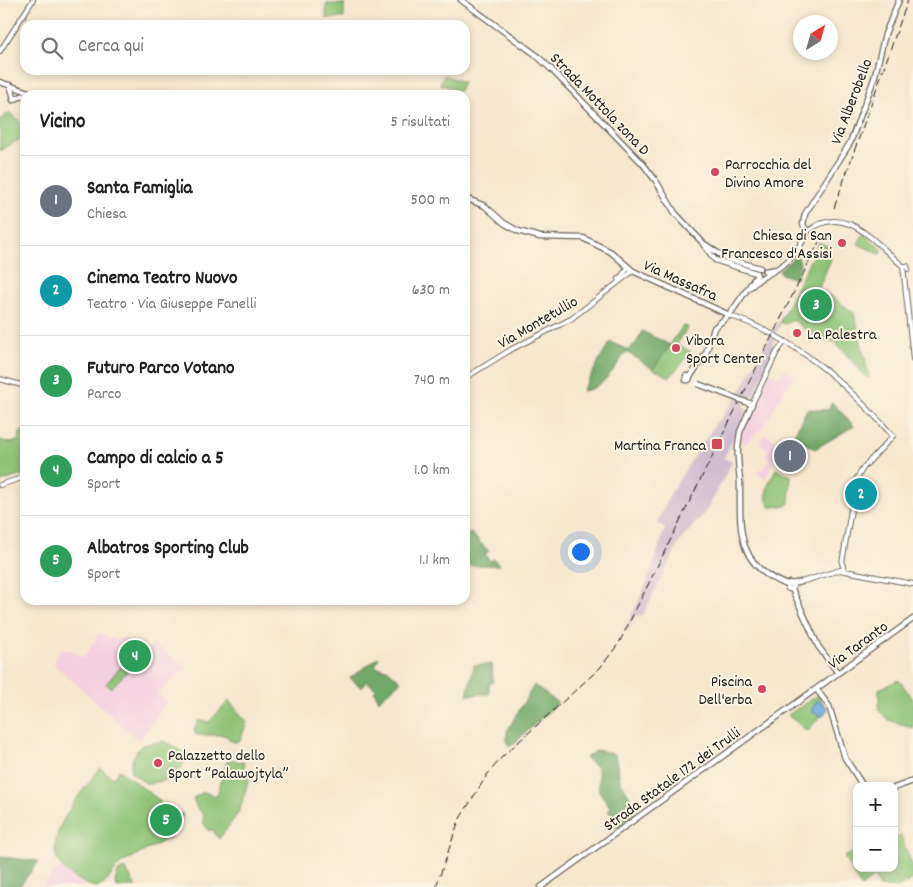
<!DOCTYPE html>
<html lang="it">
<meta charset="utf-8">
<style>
body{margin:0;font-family:Dekko,sans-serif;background:#f6f6f6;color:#222}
.controls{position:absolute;right:15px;bottom:15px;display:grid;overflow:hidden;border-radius:10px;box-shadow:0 2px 8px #0003}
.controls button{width:45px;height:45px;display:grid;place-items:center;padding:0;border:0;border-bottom:1px solid #e0e0e0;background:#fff;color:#222;font:25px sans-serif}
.compass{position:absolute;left:793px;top:15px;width:45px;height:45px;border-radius:50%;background:#fff;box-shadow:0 2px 8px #0003;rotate:37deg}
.you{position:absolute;left:580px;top:551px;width:18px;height:18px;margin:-12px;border:4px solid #fff;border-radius:50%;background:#1a73e8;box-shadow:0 0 0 8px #1a73e833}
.badge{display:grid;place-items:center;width:32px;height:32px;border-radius:50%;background:#1a73e8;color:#fff;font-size:16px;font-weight:700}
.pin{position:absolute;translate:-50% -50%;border:2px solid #fff;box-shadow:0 1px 5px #0006}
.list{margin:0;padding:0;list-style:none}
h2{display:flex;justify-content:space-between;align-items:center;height:65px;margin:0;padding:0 20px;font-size:21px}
h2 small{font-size:16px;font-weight:400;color:#767676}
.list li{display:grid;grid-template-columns:32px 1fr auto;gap:15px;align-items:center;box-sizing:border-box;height:90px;padding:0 20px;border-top:1px solid #e0e0e0}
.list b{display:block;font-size:19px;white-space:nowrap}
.list p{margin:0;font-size:16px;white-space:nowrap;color:#767676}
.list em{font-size:16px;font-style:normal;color:#767676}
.icon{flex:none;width:28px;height:28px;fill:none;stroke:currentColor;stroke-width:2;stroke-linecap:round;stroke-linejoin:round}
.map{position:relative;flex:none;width:913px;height:887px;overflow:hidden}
.search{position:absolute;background:#fff;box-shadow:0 2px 8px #0003;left:20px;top:20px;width:450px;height:55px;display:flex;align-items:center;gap:12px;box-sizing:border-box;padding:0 18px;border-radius:15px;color:#767676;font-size:19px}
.panel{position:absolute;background:#fff;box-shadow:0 2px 8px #0003;left:20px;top:90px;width:450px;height:515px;border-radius:15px}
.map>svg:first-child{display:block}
.built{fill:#f3cfe0}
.industrial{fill:#cfbdcf}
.green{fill:#8ec376;stroke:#557049}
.forest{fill:#72a967;stroke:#476242}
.water{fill:#5fa5d4;stroke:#3e6078}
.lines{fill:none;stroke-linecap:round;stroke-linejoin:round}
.minor-casing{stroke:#68635b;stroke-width:6}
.major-casing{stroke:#68635b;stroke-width:7}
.minor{stroke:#fff;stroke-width:4}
.major{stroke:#fff;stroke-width:4.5}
.rail{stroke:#1c1c1c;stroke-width:1;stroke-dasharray:8 4;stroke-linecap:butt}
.major-bridge-casing{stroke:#68635b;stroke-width:7;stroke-linecap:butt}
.major-bridge{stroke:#fff;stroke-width:4.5}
.poi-dot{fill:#d1495b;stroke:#fcf5e5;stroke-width:2}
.labels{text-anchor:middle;stroke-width:4;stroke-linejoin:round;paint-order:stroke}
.street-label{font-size:16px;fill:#1c1c1c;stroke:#fcf5e5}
.poi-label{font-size:16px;fill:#1c1c1c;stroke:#fcf5e5;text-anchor:start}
</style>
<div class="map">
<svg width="913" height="887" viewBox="0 0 913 887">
<rect width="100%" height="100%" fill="#fcf5e5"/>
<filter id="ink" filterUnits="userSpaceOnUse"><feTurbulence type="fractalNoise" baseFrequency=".02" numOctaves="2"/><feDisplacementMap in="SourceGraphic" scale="10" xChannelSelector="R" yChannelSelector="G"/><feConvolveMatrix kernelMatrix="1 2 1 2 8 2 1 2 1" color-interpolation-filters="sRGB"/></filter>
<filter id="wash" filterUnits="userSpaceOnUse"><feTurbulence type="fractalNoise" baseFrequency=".0096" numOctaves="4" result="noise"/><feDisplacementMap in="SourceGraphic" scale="20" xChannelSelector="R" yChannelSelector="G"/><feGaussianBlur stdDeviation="1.12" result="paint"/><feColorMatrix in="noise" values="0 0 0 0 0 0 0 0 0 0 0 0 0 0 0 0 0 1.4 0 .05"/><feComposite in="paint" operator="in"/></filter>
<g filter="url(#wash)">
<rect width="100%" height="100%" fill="#f6e7cf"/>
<path class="built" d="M785 369 795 377 787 386 764 426 744 445 741 443 744 428 770 373 779 378Z
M767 434 775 441 779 439 784 441 766 478 757 474 760 468 764 470 769 459 765 456 768 449 759 443 763 436Z
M99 633 117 641 123 637 144 654 153 644 186 667 157 694 167 702 139 741 54 664 60 649 71 650 84 658Z
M57 868H60L85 887H42Z"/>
<path class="industrial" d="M778 322 781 323 773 338 775 339 772 345 776 347 753 397 747 398 744 403 746 412 724 458 732 462 708 509 680 541 642 617 635 615 627 631 625 630 648 580 665 528 657 523 671 492 717 421H719L739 393Z"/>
<path class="green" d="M326 4H344V18H326Z
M444 75 463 82 459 91 440 84Z
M9 112 25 126V136L0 151V120Z
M863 234 883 250 880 254 858 244Z
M819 242 827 246 831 259 818 290 831 296 854 313 869 376 868 379 835 342 814 336 793 320 784 324 780 322Z
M683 326 688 327 677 344 691 352 670 377 653 369Z
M25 429V474L0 482V440L12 443 19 440 20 433Z
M776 469 791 476 789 503 786 506 770 507C762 493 769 482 776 469Z
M137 648 144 654 111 688 106 684Z
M899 680 913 699V728L889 720 879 711V689Z
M818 695 824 704 817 700 811 711 821 716 807 731 788 715Z
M229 701 247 722 240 741 233 742 225 735H196L194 730 199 720 209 722Z
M164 741 186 754 187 760 172 779 147 784 131 772C129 763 136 750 142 745Z
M234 760 245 763 242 775 249 779 239 812 219 839 212 829 209 831 203 822 204 815 197 808 193 798 204 792 217 796 227 761Z
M100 768 113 778 119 770 159 800 161 805 166 804 183 815 170 835 171 837 122 863C113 869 109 884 98 887 90 887 80 881 74 877 27 851 81 794 100 768Z
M901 836 913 868V879L899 887H879L875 876 861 887 844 857 854 852 857 854V868H894V839Z
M125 868 136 887H116L115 881 118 872Z"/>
<path class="forest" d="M797 255 800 264 796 279 781 274 779 270Z
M642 331 670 345 653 369 626 352C614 368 604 389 582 391L610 342 628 350 637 342Z
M832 402 854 426 815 449 793 437 807 409 828 410Z
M471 533 489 551 485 554 490 561 494 559 500 565 465 566V535Z
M379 657 375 667 387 669 401 681 379 700 374 692 376 689 366 681 362 688 350 678Z
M492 664 493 682 489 684V694L467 695 474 665Z
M534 685 558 703 510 747 507 743V731Z
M597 750 615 754 620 780 637 809 634 812 636 816 619 829 608 810 610 807 599 791 598 768 585 758Z
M0 857 39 861 19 887H0Z"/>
<path class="water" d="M817 700 825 705 828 709 822 717 811 711Z"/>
</g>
<g filter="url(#ink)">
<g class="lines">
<g class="minor-casing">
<path id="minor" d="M0 51 33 0
M807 232C844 201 874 242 903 266H907L908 269
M903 266 913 359
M619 279 628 268
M731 316C796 338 848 385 893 436L863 468 856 480 842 563 844 570
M465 378 512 349 571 319 633 271
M0 379 25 386
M752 404 777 352 785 341
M0 485 25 477
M801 582 840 570 913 584"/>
</g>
<g class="major-casing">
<path id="major" d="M461 0 535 54 552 70 643 164 656 181 675 213 703 243 725 258 760 268
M0 82 37 95
M10 85 14 98
M13 100 22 96 34 94
M465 198 485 206 504 223 518 231 540 237 583 238 611 252 633 271 727 314
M703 244 715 260 756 273
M765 271 777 269
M750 287C755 284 758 279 763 277 787 264 795 258 807 232L803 224 805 214 850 143 874 79 885 34 899 0
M686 376 690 377 689 380H686Z
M690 377 706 353 714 328 728 316H730V314L757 275
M746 402 752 404 740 432 738 447C737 460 740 473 740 486 740 532 737 566 787 585
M787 586a3 3 0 1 1 6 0a3 3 0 1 1-6 0Z
M791 584 801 582
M792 589 818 646 838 673
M817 690 829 706 845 758 863 786
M894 788 913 781
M541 887 913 619"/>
</g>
<use href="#minor" class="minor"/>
<use href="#major" class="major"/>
<path class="rail" d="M834 208 908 0
M436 887 459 820 487 775 503 756 600 668 619 643 819 242"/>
<g class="major-bridge-casing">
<path id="major-bridge" d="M698 384 746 402"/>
</g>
<use href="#major-bridge" class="major-bridge"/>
</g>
</g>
<g class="poi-dot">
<circle cx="715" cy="172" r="5"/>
<circle cx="842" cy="243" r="5"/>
<circle cx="797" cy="333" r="5"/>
<circle cx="676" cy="348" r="5"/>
<rect x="711" y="438" width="12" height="12" rx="2.5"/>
<circle cx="762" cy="689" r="5"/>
<circle cx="158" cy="763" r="5"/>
</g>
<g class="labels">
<g class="street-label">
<text transform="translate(850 101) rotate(-69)" y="6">Via Alberobello</text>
<text transform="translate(601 103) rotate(46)" y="6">Strada Mottola zona D</text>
<text transform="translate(681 279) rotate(24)" y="6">Via Massafra</text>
<text transform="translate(537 321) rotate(-30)" y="6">Via Montetullio</text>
<text transform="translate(857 644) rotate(-36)" y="6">Via Taranto</text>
<text transform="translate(671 778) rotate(-36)" y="6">Strada Statale 172 dei Trulli</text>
</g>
<g class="poi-label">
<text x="725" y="169">Parrocchia del<tspan x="725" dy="18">Divino Amore</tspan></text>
<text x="832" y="240" text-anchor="end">Chiesa di San<tspan x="832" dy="18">Francesco d'Assisi</tspan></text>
<text x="807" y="339">La Palestra</text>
<text x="686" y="345">Vibora<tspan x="686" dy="18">Sport Center</tspan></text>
<text x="706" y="450" text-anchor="end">Martina Franca</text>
<text x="752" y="686" text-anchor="end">Piscina<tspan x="752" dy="18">Dell'erba</tspan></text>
<text x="168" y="760">Palazzetto dello<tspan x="168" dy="18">Sport “Palawojtyla”</tspan></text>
</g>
</g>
</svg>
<div class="controls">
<button>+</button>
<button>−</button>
</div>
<svg class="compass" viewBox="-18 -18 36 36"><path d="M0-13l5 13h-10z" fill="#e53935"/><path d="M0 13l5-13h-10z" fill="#767676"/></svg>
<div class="you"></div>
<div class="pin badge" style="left:790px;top:456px;background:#6b7280">1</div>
<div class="pin badge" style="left:861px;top:494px;background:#0f9aa8">2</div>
<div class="pin badge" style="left:816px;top:305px;background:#2e9e5b">3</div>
<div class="pin badge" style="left:135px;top:656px;background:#2e9e5b">4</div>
<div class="pin badge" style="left:166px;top:820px;background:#2e9e5b">5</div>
<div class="search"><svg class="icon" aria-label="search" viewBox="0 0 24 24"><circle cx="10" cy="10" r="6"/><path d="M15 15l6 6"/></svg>Cerca qui</div>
<section class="panel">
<h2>Vicino<small>5 risultati</small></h2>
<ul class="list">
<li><span class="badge" style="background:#6b7280">1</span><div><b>Santa Famiglia</b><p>Chiesa</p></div><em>500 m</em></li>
<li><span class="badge" style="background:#0f9aa8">2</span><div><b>Cinema Teatro Nuovo</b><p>Teatro · Via Giuseppe Fanelli</p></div><em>630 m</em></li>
<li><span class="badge" style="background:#2e9e5b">3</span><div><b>Futuro Parco Votano</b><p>Parco</p></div><em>740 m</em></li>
<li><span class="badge" style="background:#2e9e5b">4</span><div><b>Campo di calcio a 5</b><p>Sport</p></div><em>1.0 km</em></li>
<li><span class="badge" style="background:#2e9e5b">5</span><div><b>Albatros Sporting Club</b><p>Sport</p></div><em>1.1 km</em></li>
</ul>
</section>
</div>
